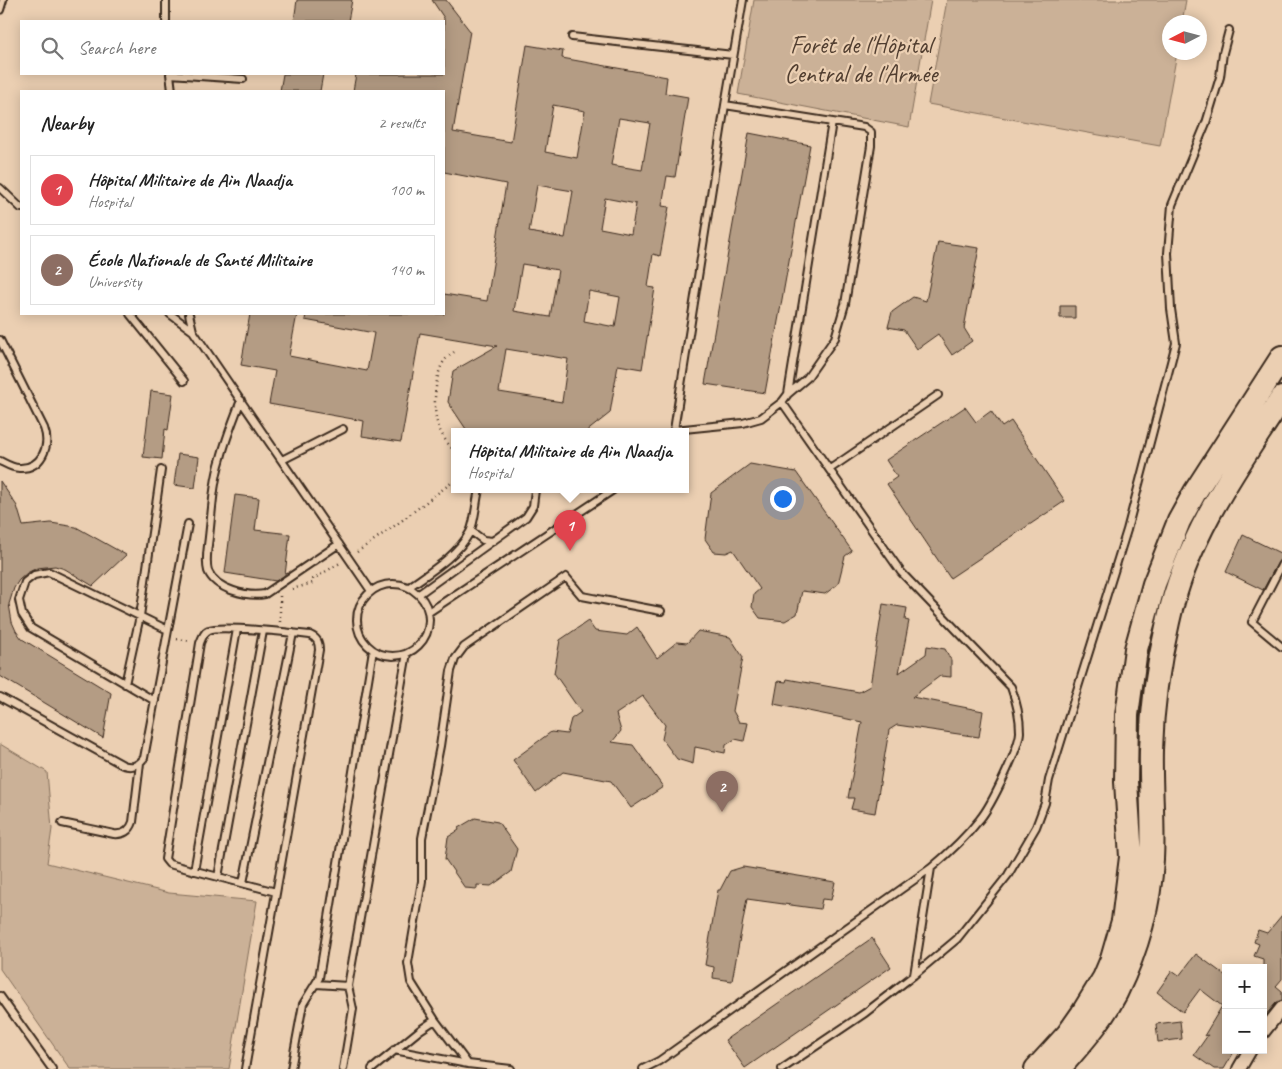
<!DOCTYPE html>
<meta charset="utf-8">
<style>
body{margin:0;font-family:Caveat,sans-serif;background:#f2f2f2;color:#222}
.controls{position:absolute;right:15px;bottom:15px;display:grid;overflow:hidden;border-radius:0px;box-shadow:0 2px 12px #0003}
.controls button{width:45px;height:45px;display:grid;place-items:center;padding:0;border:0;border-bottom:1px solid #e0e0e0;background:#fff;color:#222;font:25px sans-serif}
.compass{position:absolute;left:1162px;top:15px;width:45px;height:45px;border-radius:50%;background:#fff;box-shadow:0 2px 12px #0003;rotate:264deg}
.you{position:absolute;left:782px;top:498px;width:18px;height:18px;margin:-12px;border:4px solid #fff;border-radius:50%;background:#1a73e8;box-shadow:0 0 0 8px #1a73e833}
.badge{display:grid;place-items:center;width:32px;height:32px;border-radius:50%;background:#ea580c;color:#fff;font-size:16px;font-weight:700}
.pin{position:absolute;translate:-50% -41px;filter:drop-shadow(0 1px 2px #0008)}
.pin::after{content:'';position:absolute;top:26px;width:18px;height:15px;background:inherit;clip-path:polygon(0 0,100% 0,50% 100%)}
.popup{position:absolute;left:451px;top:428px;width:238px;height:65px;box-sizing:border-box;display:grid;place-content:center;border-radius:0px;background:#fff;filter:drop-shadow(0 1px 4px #0005);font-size:16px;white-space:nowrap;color:#767676}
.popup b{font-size:19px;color:#222}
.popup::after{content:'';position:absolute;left:50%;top:100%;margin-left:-10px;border:10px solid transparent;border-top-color:#fff}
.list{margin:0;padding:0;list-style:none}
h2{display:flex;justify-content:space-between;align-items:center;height:65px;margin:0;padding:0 20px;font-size:21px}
h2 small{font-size:16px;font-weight:400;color:#767676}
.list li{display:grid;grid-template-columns:32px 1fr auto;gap:15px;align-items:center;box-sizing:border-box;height:70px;margin:0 10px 10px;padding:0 10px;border:1px solid #e0e0e0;border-radius:0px}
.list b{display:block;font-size:19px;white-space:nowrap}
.list p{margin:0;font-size:16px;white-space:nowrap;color:#767676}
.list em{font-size:16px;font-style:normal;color:#767676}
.icon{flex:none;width:28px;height:28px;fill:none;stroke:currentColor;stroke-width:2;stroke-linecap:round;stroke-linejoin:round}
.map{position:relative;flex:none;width:1282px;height:1069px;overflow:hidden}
.search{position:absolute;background:#fff;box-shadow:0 2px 12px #0003;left:20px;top:20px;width:425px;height:55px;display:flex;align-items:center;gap:12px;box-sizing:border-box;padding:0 18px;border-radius:0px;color:#767676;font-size:19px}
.panel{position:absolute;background:#fff;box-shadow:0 2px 12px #0003;left:20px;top:90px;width:425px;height:225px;border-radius:0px}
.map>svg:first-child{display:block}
.green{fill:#cbb197;stroke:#836e5a}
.building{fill:#b49c84;stroke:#3b2a1e;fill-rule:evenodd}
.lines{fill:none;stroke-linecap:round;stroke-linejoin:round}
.lane-casing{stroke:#3b2a1e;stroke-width:10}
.street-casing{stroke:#3b2a1e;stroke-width:16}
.highway-casing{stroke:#3b2a1e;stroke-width:26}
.path{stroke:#3b2a1e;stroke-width:2.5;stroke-dasharray:1 4;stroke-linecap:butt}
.lane{stroke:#ebcfb2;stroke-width:6}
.street{stroke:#ebcfb2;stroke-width:12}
.highway{stroke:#ebcfb2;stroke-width:22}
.labels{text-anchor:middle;stroke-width:4.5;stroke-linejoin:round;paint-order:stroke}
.park-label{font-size:25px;fill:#513e30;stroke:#ebcfb2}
</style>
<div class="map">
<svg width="1282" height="1069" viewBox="0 0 1282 1069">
<rect width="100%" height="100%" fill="#ebcfb2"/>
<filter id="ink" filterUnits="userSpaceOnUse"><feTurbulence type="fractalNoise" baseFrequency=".02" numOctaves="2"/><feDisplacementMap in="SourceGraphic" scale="10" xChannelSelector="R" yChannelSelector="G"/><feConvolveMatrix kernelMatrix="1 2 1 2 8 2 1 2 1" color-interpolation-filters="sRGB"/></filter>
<g filter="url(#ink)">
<path class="green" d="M754 0H931L909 127 738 94Z
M947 0H1186L1182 22H1170V52L1177 53 1160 146 928 104Z
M0 744 47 772 52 829 47 863 169 893 257 901 229 1069H70L0 969Z"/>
<path class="building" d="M297 0H352L348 21H294Z
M432 0H446L470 31 453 132 511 142 527 45 563 51 562 58 667 77 665 93 688 97 675 177 667 176 662 206 669 207 660 256 653 254 648 287 655 288 642 369 618 365 610 413 586 432H468L448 402 453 371 497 346 420 333 401 442 362 436 364 421 269 404 275 371 241 365 250 314H297L289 356 367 371 374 333 305 320 306 314H444V294L487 301 506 184 444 172V91H353L356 74H444V18ZM553 105 585 111 577 158 545 152ZM619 118 650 123 642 170 611 165ZM537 185 573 191 565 238 529 232ZM605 198 636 204 631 234 600 228ZM522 264 558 270 550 317 514 311ZM589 291 620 297 615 327 584 321ZM506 349 568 359 562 402 499 392Z
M283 74H323L320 91H280Z
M749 133 810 145 765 393 705 384Z
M938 242 979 248 964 328 972 341 952 355 938 334 917 349 904 330 888 327 892 312 913 297 926 301Z
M1060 306H1075V318H1060Z
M151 391 173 394 168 430 165 429 162 459 143 457Z
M965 407 976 422 991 411 1002 427 1011 421 1065 501 950 578 887 484 897 477 886 460Z
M178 454 199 457 195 488 174 485Z
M750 464 796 472 852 551 845 556 838 584 825 594 802 591 797 614 785 621 760 618 752 607 754 594 760 589 733 550 726 553 714 552 705 539 711 493Z
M0 481 17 506 23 526 51 523 76 527 126 555 93 586 65 569 55 566 37 568 27 573 19 580 14 588 9 604 12 622 16 631 22 639 111 693 103 738 0 676Z
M235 495 259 498 255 530 290 534 285 575 276 581 225 573Z
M1243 535 1282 554V559L1278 562 1263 590 1226 572Z
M883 604 907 608 905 620 909 621 899 673 926 654 927 646 945 649 951 660V677L940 676 912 697 983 711 979 737 897 725 889 730 875 813 851 809 854 798H848L862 722 774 704 778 681 786 682 787 679 859 692 870 686Z
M588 621 595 631 627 635 637 627 657 658 677 642 687 643 698 631 730 637 743 657 733 711 739 722 748 723 744 741 735 739 726 745 725 753 695 747 693 764 677 759 662 739 665 725 643 696 616 714 621 731 612 742 633 745 663 787 631 808 611 781 563 772 536 793 513 760 551 732 567 734 571 719 581 712 554 673 560 640Z
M475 818 498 822 517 849 511 872 491 886 477 885V889L465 888 445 859 448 837 459 830 458 828Z
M743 867 835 882 831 900 822 899 820 909 747 899 732 981 713 978 714 967 705 965 718 890H720L730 871Z
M1282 915V979L1276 986 1282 991V1000L1276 1003 1263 1018V959L1254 956 1259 944 1254 942 1258 930 1267 933Z
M872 938 891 967 745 1068 725 1040Z
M1196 954 1226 976V1050H1235L1224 1069H1214L1194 1055 1208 1035 1204 1036 1222 1006 1200 989 1183 1012 1157 992 1172 971 1179 976Z
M1180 1021 1182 1039 1158 1042 1156 1024Z"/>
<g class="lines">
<g class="lane-casing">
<path id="lane" d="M166 0V21
M0 10 3 0
M572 37 733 55
M170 74 243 79
M170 74 172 91
M0 188 21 208
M130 314 184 381
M170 314 193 331
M189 314 193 331 371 591
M0 340 44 428C51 447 41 469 19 468 12 468 6 464 0 461
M788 394 832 122
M241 400C234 419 226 438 221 458 213 483 212 511 209 537 208 547 205 561 208 571 216 590 248 597 265 594L339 544
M674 430 743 423 761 418 782 402 788 394 807 378 835 338 845 304 871 146V132L864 127 725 105
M673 432 674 430 725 105 743 0
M282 460 343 429
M830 469 938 395
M471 531 483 540 493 541
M1282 564 1252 622 1282 647
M357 620a36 36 0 1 1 72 0a36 36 0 1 1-72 0Z
M409 587C430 572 457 556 470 532 475 522 476 501 479 490
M419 594 526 517 533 506 535 490
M429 612 613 490
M125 684 140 616 161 470
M0 697 123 765C132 768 138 766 144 758L188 524
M155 701 31 628 22 614 19 600 25 582 34 575 49 572 168 630
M62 823 114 834C123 835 130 831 133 822L140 763
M194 871 237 629
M218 877 263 631
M243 883 293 633
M914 975 957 939 1008 875 1036 827 1045 803 1049 780 1127 530 1176 343 1171 309 1168 253 1172 205 1206 123 1220 77 1223 53 1229 30
M316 984 348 986
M0 996 52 1069
M394 1050 468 1064 511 1069
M468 1064 435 1020 411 982 408 963 422 881V838L440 746 451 671 455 659 464 647 566 577 582 596 661 611
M245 1069 319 650C319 642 317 638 310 635 294 633 220 625 209 630 204 632 202 638 200 643L165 859 169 864 276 892
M291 1069 303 1004 319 978 373 650
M343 1069 353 1009 348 986 407 653
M372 1069 420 1030 435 1020
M643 1069 659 1061 931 868C949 853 966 837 980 819 991 806 1019 749 1020 732 1020 716 1017 703 1011 687L901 572 782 402
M782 1069 865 1013 914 975 931 868"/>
</g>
<g class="street-casing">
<path id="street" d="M1263 1032 1282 1008
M1239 1069 1250 1050"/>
</g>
<g class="highway-casing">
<path id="highway" d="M1036 1069 1068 1034 1082 1014 1104 978 1112 959 1123 921 1131 857 1126 782 1127 715 1136 649 1154 584 1179 521 1195 492 1282 357
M1059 1069C1079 1045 1101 1022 1116 993 1136 952 1150 905 1152 859 1154 823 1150 786 1151 750 1152 707 1158 664 1168 622 1186 538 1235 469 1282 398"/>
</g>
<path class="path" d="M454 352C452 354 447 357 445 360 435 371 432 411 438 425 441 435 448 444 455 452
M357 552 400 522 455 480
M292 589 313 583V579L340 563
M280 596V623
M177 639 191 641"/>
<use href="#lane" class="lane"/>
<use href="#street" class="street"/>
<use href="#highway" class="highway"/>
</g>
</g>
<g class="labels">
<g class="park-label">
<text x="861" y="53">Forêt de l'Hôpital<tspan x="861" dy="29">Central de l'Armée</tspan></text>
</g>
</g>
</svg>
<div class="controls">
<button>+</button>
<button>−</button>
</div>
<svg class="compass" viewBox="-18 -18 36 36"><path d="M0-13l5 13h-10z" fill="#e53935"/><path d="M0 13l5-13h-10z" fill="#767676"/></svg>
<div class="you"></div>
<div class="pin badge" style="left:570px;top:551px;background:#e0444e">1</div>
<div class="popup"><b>Hôpital Militaire de Ain Naadja</b>Hospital</div>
<div class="pin badge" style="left:722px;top:812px;background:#8d6e63">2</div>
<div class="search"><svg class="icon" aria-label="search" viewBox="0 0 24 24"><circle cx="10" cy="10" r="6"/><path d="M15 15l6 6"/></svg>Search here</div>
<section class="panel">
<h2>Nearby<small>2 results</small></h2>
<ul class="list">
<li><span class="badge" style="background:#e0444e">1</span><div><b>Hôpital Militaire de Ain Naadja</b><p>Hospital</p></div><em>100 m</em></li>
<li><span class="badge" style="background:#8d6e63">2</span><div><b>École Nationale de Santé Militaire</b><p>University</p></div><em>140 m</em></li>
</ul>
</section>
</div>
